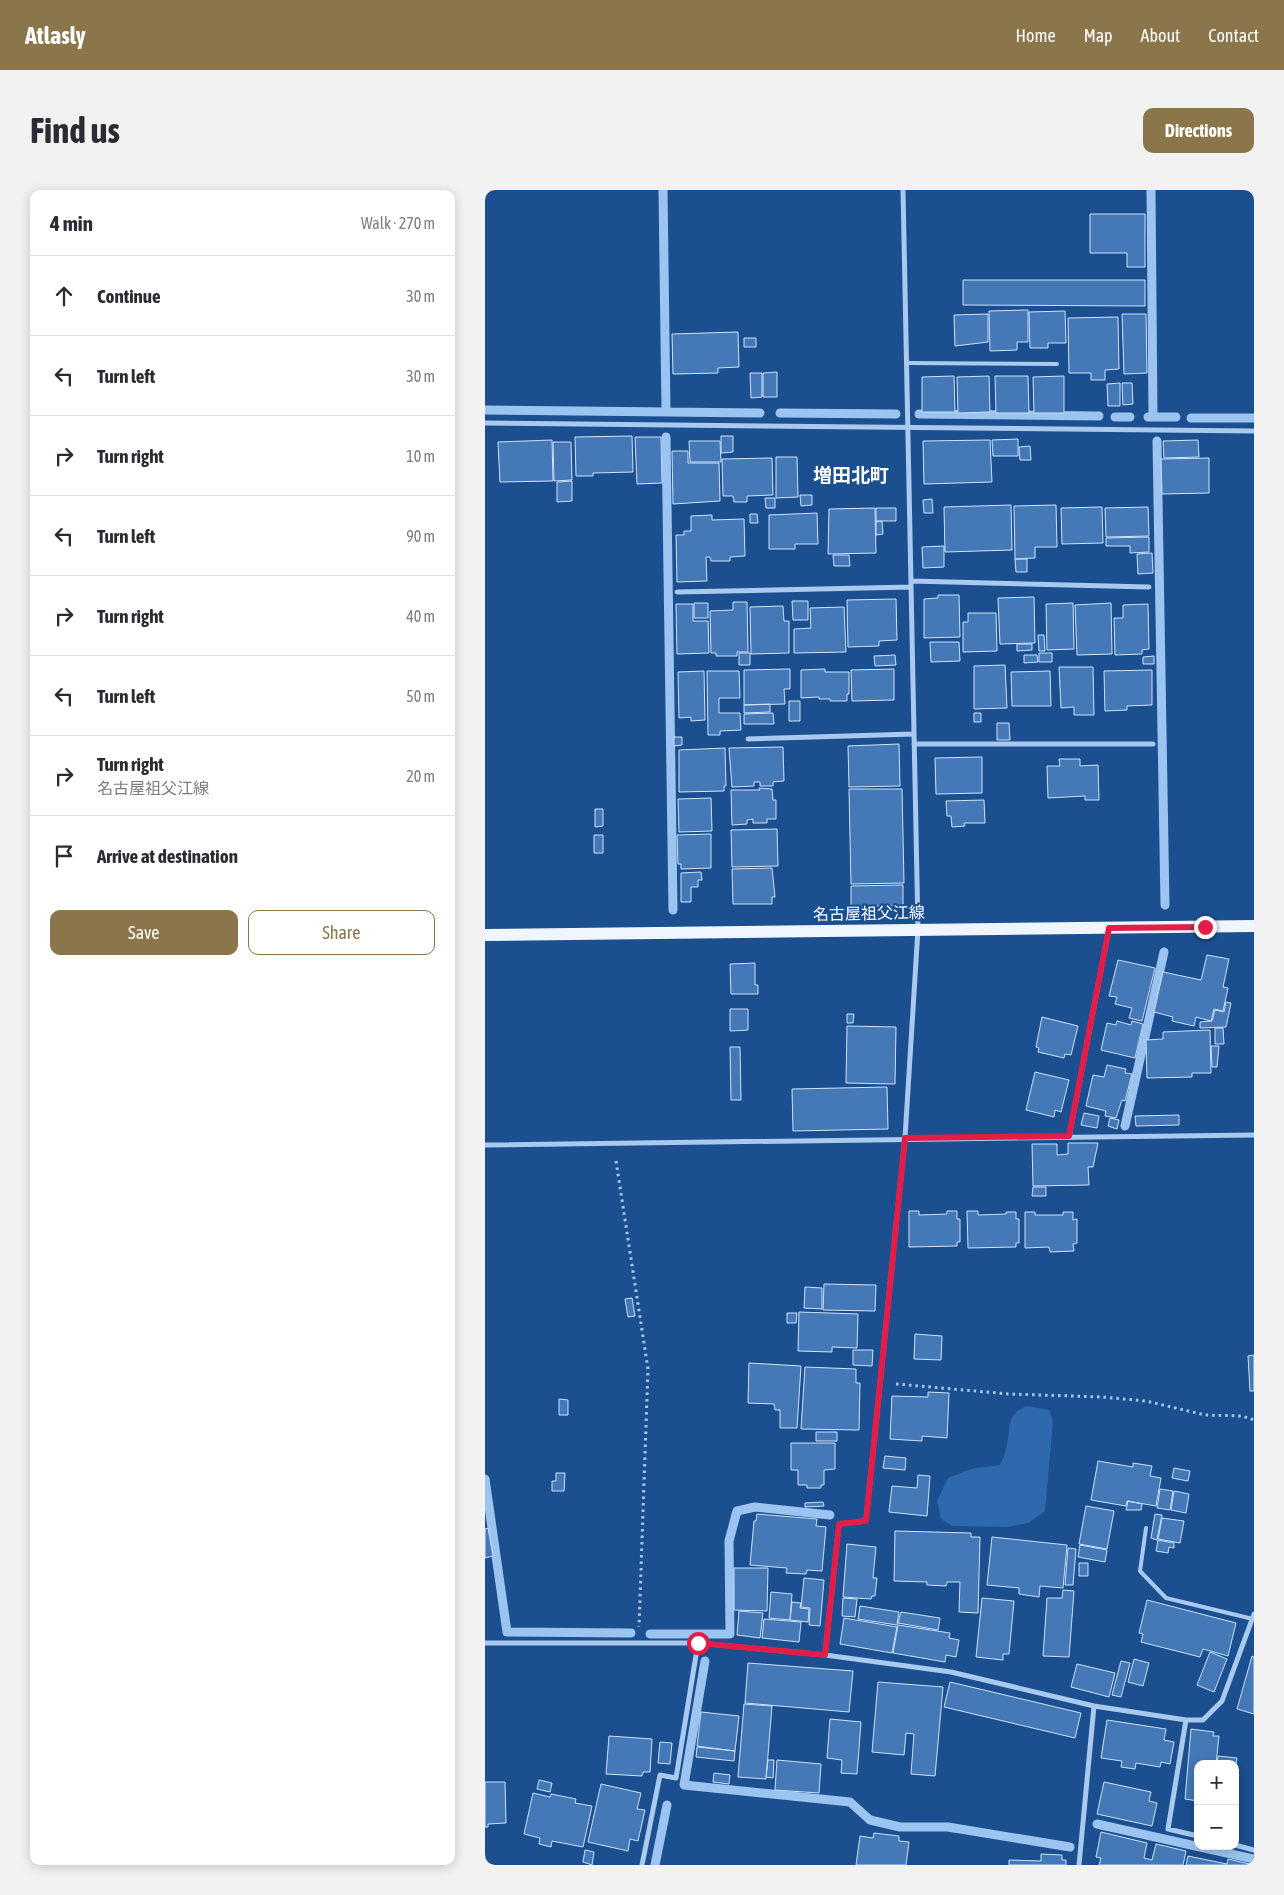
<!DOCTYPE html>
<meta charset="utf-8">
<style>
body{margin:0;font-family:"Asap Condensed","Noto Sans JP",sans-serif;background:#f2f2f3;color:#2b2b33}
.controls{position:absolute;right:15px;bottom:15px;display:grid;overflow:hidden;border-radius:10px;box-shadow:0 2px 12px #0003}
.controls button{width:45px;height:45px;display:grid;place-items:center;padding:0;border:0;border-bottom:1px solid #e1e1e2;background:#fff;color:#2b2b33;font:25px sans-serif}
.stop{position:absolute;width:15px;height:15px;margin:-11px;border:4px solid #e11d48;border-radius:50%;background:#fff}
.stop.end{background:#e11d48;border-color:#fff;box-shadow:0 1px 5px #0008}
.list{margin:0;padding:0;list-style:none}
h2{display:flex;justify-content:space-between;align-items:center;height:65px;margin:0;padding:0 20px;font-size:21px}
h2 small{font-size:16px;font-weight:400;color:#7c7c81}
.list li{display:grid;grid-template-columns:32px 1fr auto;gap:15px;align-items:center;box-sizing:border-box;height:80px;padding:0 20px;border-top:1px solid #e1e1e2}
.list b{display:block;font-size:19px;white-space:nowrap}
.list p{margin:0;font-size:16px;white-space:nowrap;color:#7c7c81}
.list em{font-size:16px;font-style:normal;color:#7c7c81}
.actions{display:flex;gap:10px;padding:15px 20px}
.actions a{flex:1;padding:11px 0;border:1px solid #8a764a;border-radius:10px;text-align:center;font-size:18px;color:#8a764a}
.actions .main{background:#8a764a;color:#fff}
.icon{flex:none;width:28px;height:28px;fill:none;stroke:currentColor;stroke-width:2;stroke-linecap:round;stroke-linejoin:round}
.map{position:relative;flex:none;width:769px;height:1675px;overflow:hidden;border-radius:10px}
header{display:flex;align-items:center;gap:30px;box-sizing:border-box;height:70px;padding:0 25px;background:#8a764a;color:#fff}
header strong{font-size:24px}
nav{display:flex;gap:28px;margin-inline-start:auto;font-size:18px}
.intro{display:flex;align-items:center;justify-content:space-between;box-sizing:border-box;height:120px;padding:0 30px}
h1{margin:0;font-size:35px}
.button{padding:12px 22px;border-radius:10px;background:#8a764a;color:#fff;font-size:18px;font-weight:700}
main{display:flex;gap:30px;padding:0 30px}
aside{flex:1;background:#fff;border-radius:10px;box-shadow:0 2px 12px #0003}
.map>svg:first-child{display:block}
.green{fill:#2e69ad}
.lines{fill:none;stroke-linecap:round;stroke-linejoin:round}
.stream{stroke:#9cc4f0;stroke-width:9}
.building{fill:#4478b7;stroke:#cfe3fa}
.path{stroke:#a9c9ee;stroke-width:3;stroke-dasharray:2.5 4;stroke-linecap:butt}
.service{stroke:#a9c9ee;stroke-width:4}
.minor{stroke:#a9c9ee;stroke-width:5}
.primary{stroke:#f0f6ff;stroke-width:12}
.route{stroke:#e11d48;stroke-width:6}
.labels{text-anchor:middle;stroke-width:4.5;stroke-linejoin:round;paint-order:stroke}
.street-label{font-size:16px;fill:#fff;stroke:#1b4f8f}
.quarter-label{font-size:19px;font-weight:bold;fill:#fff;stroke:#1b4f8f}
</style>
<header>
<strong>Atlasly</strong>
<nav><a>Home</a><a>Map</a><a>About</a><a>Contact</a></nav>
</header>
<div class="intro"><h1>Find us</h1><a class="button">Directions</a></div>
<main>
<aside>
<h2>4 min<small>Walk · 270 m</small></h2>
<ul class="list">
<li><svg class="icon" aria-label="ahead" viewBox="0 0 24 24"><path d="M12 20V5M6 11l6-6 6 6"/></svg><div><b>Continue</b></div><em>30 m</em></li>
<li><svg class="icon" aria-label="left" viewBox="0 0 24 24"><path d="M17 20v-9H6M10 6l-5 5 5 5"/></svg><div><b>Turn left</b></div><em>30 m</em></li>
<li><svg class="icon" aria-label="right" viewBox="0 0 24 24"><path d="M7 20v-9h11M14 6l5 5-5 5"/></svg><div><b>Turn right</b></div><em>10 m</em></li>
<li><svg class="icon" aria-label="left" viewBox="0 0 24 24"><path d="M17 20v-9H6M10 6l-5 5 5 5"/></svg><div><b>Turn left</b></div><em>90 m</em></li>
<li><svg class="icon" aria-label="right" viewBox="0 0 24 24"><path d="M7 20v-9h11M14 6l5 5-5 5"/></svg><div><b>Turn right</b></div><em>40 m</em></li>
<li><svg class="icon" aria-label="left" viewBox="0 0 24 24"><path d="M17 20v-9H6M10 6l-5 5 5 5"/></svg><div><b>Turn left</b></div><em>50 m</em></li>
<li><svg class="icon" aria-label="right" viewBox="0 0 24 24"><path d="M7 20v-9h11M14 6l5 5-5 5"/></svg><div><b>Turn right</b><p>名古屋祖父江線</p></div><em>20 m</em></li>
<li><svg class="icon" aria-label="arrive" viewBox="0 0 24 24"><path d="M6 21V4h12l-3 4 3 4H6"/></svg><div><b>Arrive at destination</b></div></li>
</ul>
<div class="actions"><a class="main">Save</a><a>Share</a></div>
</aside>
<div class="map">
<svg width="769" height="1675" viewBox="0 0 769 1675">
<rect width="100%" height="100%" fill="#1b4f8f"/>
<path class="green" d="M542 1216 564 1220 568 1232 560 1321 543 1333 522 1337 467 1336 456 1329 452 1311 463 1288 486 1279 515 1275C517 1270 520 1265 521 1259 526 1241 520 1224 542 1216Z"/>
<g class="lines">
<path class="stream" d="M178 0 181 222
M666 0 668 227
M0 220 275 223
M295 223 411 224
M434 224 614 226
M630 227H645
M663 227H691
M706 228H769
M181 247 188 720
M672 251 680 715
M640 936 679 762
M0 1289 22 1442 146 1443
M165 1444H245L244 1351 252 1321 270 1317 345 1325
M220 1471 199 1595 365 1612 385 1630 415 1637H463L585 1657
M612 1634 769 1669
M170 1675 182 1615"/>
</g>
<path class="building" d="M605 24H660V77H642V63H605Z
M478 90H660V116L478 115Z
M543 120V152H532V160L505 161 504 121Z
M580 121 581 153H563V158H545L544 122Z
M503 124V152L470 156 469 125Z
M637 124H661L662 183 639 184Z
M633 127 634 179 620 180V190H606V183H584L583 128Z
M253 142 254 177 233 178V183L188 184 187 144Z
M259 148H271V157H259Z
M292 182V207H278V183Z
M265 183H277V207L266 208Z
M469 186 470 222H437V187Z
M504 186 505 222 473 223 472 187Z
M510 186H543L544 223H511Z
M579 186V223H549L548 187Z
M635 193V216H623L622 194Z
M637 193H647L648 214 638 215Z
M147 246 148 282 108 283V286H91L90 247Z
M236 246H248V262L236 263Z
M150 247H176L177 293 152 294Z
M533 249V266H508L507 250Z
M67 250 68 291 15 292 13 252Z
M505 250 507 292 439 294 438 251Z
M713 250 714 267 679 268 678 251Z
M204 251H235L236 272H205Z
M68 252H86L87 290 69 291Z
M545 256 546 270H535L534 257Z
M187 261H203V273H234L235 311 188 314Z
M291 267H312L313 307 291 308Z
M287 268 288 305 262 306V312H249L248 306H238L237 269Z
M724 268V303L677 304 676 269Z
M87 291V311L72 312V292Z
M315 305H327V315L316 316Z
M280 308H290V318H281Z
M447 309 448 323H439L438 310Z
M526 315 527 360 460 362 459 317Z
M571 315 572 357H550V368L530 369 529 316Z
M617 317 618 353 577 354 576 318Z
M663 317 664 346 621 347 620 318Z
M390 318 391 363 343 364 344 319Z
M391 318H411V331H391Z
M332 323 333 354H310V359H284V325Z
M265 324H272L273 333H265Z
M227 325V330L259 329 260 366 245 367V371H226L225 367H221L222 391 192 392 191 345H199V341H206V326Z
M397 331 398 344 391 345V332Z
M664 347V362L645 363V356H621V348Z
M459 356V377L438 378 437 357Z
M667 363 668 383 653 384 652 364Z
M348 365H364L365 376H349Z
M530 369H542V382H531Z
M453 405H474L475 447 439 448V409L453 408Z
M549 407 550 453 515 454 513 408Z
M411 409 412 450 394 451V456L363 457 362 410Z
M307 411H323V430H308Z
M248 412H262L263 462H252V466H231V463H226L225 421 248 420Z
M209 413H223V428H209Z
M588 413 589 459 562 460 561 414Z
M626 413 627 464 592 465 590 415Z
M191 414H208V431H223L224 463 192 464Z
M663 414 664 459 657 460V464L630 465 629 428H638V415Z
M298 416 299 431H304V463L266 464 265 417Z
M359 417 361 462 309 463V439L326 438 325 418Z
M483 423H511L512 461 478 462V432H483Z
M553 445H559L560 461H554Z
M445 452H474L475 471 446 472Z
M532 454H547V460L532 461Z
M254 463H265V475H254Z
M554 463H567V472H554Z
M410 465 411 475 390 476 389 466Z
M539 465H552L553 472 539 473Z
M669 466V474H658V467Z
M520 475 522 518 489 519V476Z
M574 477H608L609 525H589V517L576 518Z
M305 479V499H299L300 514 259 515V480Z
M340 479V482H364V504H362V511H345V509H334V507L316 508V480Z
M409 479V510L367 511 366 480Z
M667 480V515L642 516V520L620 521 619 481Z
M219 481 220 530 206 531V527L194 528 193 482Z
M222 481H254L255 508H234V523H255L256 540 235 541V545H223Z
M565 481 566 516H527L526 482Z
M304 511H315V531H304Z
M285 514V522L259 523V515Z
M288 523 289 534H259V524Z
M489 523H496V532H489Z
M512 533H524L525 550H512Z
M189 547H197V555L189 556Z
M414 554 415 596 364 597 363 556Z
M298 557 299 591 288 592V596H275V592H269V596L247 597 244 558Z
M240 558 241 596H239V601L194 602V560Z
M497 567V603L451 604 450 568Z
M574 569H595V576L613 575 614 610H600V606L563 608 562 576H575Z
M274 598 287 599 288 610H291V629H282V633H268V629L262 630V634L247 635 246 600H275Z
M364 599H417L419 693 366 694Z
M226 608 227 641 194 642 193 609Z
M499 610 500 633H479L480 636 467 637 466 626H462L461 611Z
M110 619H118V636L110 637Z
M292 639 293 676 247 677 246 640Z
M226 644V678L196 679V674H193L192 645Z
M109 645H118V663H109Z
M287 678 290 707H287V714H248L247 679Z
M216 682 217 690H213V697H206V712H196V683Z
M418 695V715L366 717V696Z
M722 765 744 769 738 797 743 798 738 821 729 819 726 831 711 827 709 836 687 831 688 827 669 822 678 782 716 790Z
M633 770 670 778 657 831 644 828 647 818 630 814 632 807 624 806Z
M270 773V795H273V804H246L245 774Z
M741 812 746 813 741 837 715 838V832L727 831 730 820 739 822Z
M245 819H263V840L245 841Z
M362 824H369L368 833H362Z
M557 827 593 836 586 865 580 864 579 868 553 862 554 858 551 857Z
M632 831 646 835 647 831 658 834 650 868 616 860 622 833 631 835Z
M362 836 411 837 410 894 361 893Z
M730 838H738L739 854H730Z
M725 840 726 883H707V887L662 888 661 850 678 849V842Z
M726 856H734L732 877H727Z
M245 857H255L256 910H246Z
M622 875 641 879 640 883 647 884 640 911 637 910 631 928 620 926 621 921 601 916 608 885 619 887Z
M550 882 584 890 576 922 570 920 569 927 541 920Z
M402 897 403 939 308 941 307 899Z
M599 923 614 926 612 938 596 935Z
M694 925V935L651 936 650 926Z
M625 928 634 930 632 939 623 936Z
M583 953H613L608 977H603L604 995 548 996 547 954H572V965L583 964Z
M548 997H561V1006H547Z
M424 1021H434V1025L462 1024V1021H472V1029H475V1052H472V1056L424 1057Z
M482 1021H493V1025L521 1024V1022H531V1029H534V1053H531V1057L483 1058Z
M540 1022H550V1025H578V1022H588V1030L592 1029V1053L588 1054 589 1061 565 1062 564 1057 540 1058Z
M339 1094 391 1095 390 1121 338 1120Z
M320 1097 337 1098V1119L319 1118Z
M147 1108 150 1126 143 1127 140 1109Z
M314 1122 373 1124 372 1158 347 1157V1162L313 1161Z
M302 1123H312L311 1133H302Z
M430 1144 457 1146 456 1170 429 1169Z
M368 1160H388L387 1176 368 1175Z
M769 1165V1201H765L763 1166Z
M264 1173 316 1176 312 1238H295V1220H290L289 1214 263 1213Z
M320 1177 371 1179V1193H375L374 1240 316 1239Z
M443 1202 464 1203 462 1248 437 1246V1251L405 1249 407 1206 443 1207Z
M74 1209 83 1210V1225H74Z
M331 1242H352V1251H331Z
M306 1253H350V1279L339 1280V1295H336V1298H322V1295H313V1280H306Z
M400 1266 421 1268 420 1280 398 1278Z
M613 1271 648 1277V1273L667 1276 665 1286 676 1288 671 1316 642 1311 641 1316 606 1310Z
M689 1278 705 1281 703 1291 687 1288Z
M71 1283H80L79 1301H67V1291H71Z
M433 1285 445 1286 442 1326 404 1322 407 1296 432 1298Z
M675 1299 688 1301 685 1320 672 1318Z
M689 1301 704 1304 701 1323 686 1320Z
M643 1311 657 1314 656 1320H641Z
M338 1312 339 1316 320 1317V1313Z
M601 1316 629 1321 622 1359 594 1354Z
M272 1324 332 1329 331 1336 341 1337 337 1381 322 1380 321 1384 301 1383 302 1378 265 1375 269 1331H271Z
M670 1324 677 1325 672 1350 666 1348Z
M677 1328 699 1331 695 1353 673 1349Z
M3 1338 8 1366 0 1368V1339Z
M410 1341 486 1343V1347H495L493 1423 474 1422 475 1392H462L461 1396 442 1395V1392L409 1391Z
M507 1347 582 1355 578 1398 555 1396 554 1407 534 1404V1398L502 1395Z
M673 1350 689 1353V1358L684 1357 683 1363 671 1361Z
M362 1354 391 1357 388 1388H392L390 1406H387L386 1409 358 1407Z
M595 1355 622 1360 620 1372 593 1367Z
M583 1358 591 1359 588 1395H580Z
M594 1373H603V1386H594Z
M249 1378H283L282 1421 249 1420Z
M319 1388 339 1390 335 1436 324 1435 325 1418 316 1417Z
M578 1400 589 1401 584 1467 558 1466 562 1408H577Z
M286 1402 307 1404 305 1430 284 1428Z
M358 1408 372 1409 370 1427 357 1426Z
M497 1408 529 1411 524 1464H518V1470L491 1467Z
M662 1410 751 1433 743 1466 718 1459 715 1467 656 1452 658 1444 654 1443Z
M307 1412 316 1413 315 1418 324 1419 323 1432 305 1430Z
M375 1416 414 1422 412 1435 373 1429Z
M254 1421 278 1423 275 1448 252 1445Z
M416 1422 455 1428 453 1440 413 1433Z
M359 1428 412 1437 407 1463 355 1454Z
M279 1429 316 1432 314 1452 277 1448Z
M413 1435 465 1443 464 1448 474 1450 471 1467 461 1465 460 1472 408 1463Z
M725 1462 742 1469 729 1502 712 1495Z
M767 1466 769 1467V1524L752 1519Z
M649 1469 664 1473 658 1496 643 1492Z
M636 1471 645 1473 636 1507 627 1505Z
M263 1473 368 1481 364 1522 260 1513Z
M592 1474 630 1483 624 1507 586 1497Z
M393 1492 458 1497 450 1586 426 1584 429 1544 421 1543 419 1565 387 1562Z
M465 1492 596 1523 590 1548 459 1517Z
M259 1514 287 1516 281 1589 253 1587Z
M216 1522 254 1526 250 1561 212 1556Z
M345 1529 376 1532 372 1584 356 1583 357 1570 342 1568Z
M622 1530 681 1539 679 1550 689 1552 685 1574 676 1572 675 1577 651 1573 650 1579 636 1577 637 1571 616 1568Z
M706 1539 729 1542 728 1546H734L731 1574H713V1611L700 1609Z
M124 1546 167 1549 165 1582H158L157 1586 121 1584Z
M175 1552 187 1553 185 1574 173 1573Z
M212 1557 250 1561 249 1571 211 1567Z
M733 1566 752 1568 750 1581V1574H732Z
M283 1570H289L288 1588 281 1587Z
M292 1570 336 1574 334 1603 290 1600Z
M229 1583 245 1585 244 1594 228 1592Z
M54 1590 67 1593 65 1602 52 1599Z
M0 1592H20L21 1633 3 1634V1637H0Z
M619 1592 666 1602 664 1611 672 1613 667 1636 612 1624Z
M116 1594 156 1603 152 1619 160 1620 153 1651 145 1649 143 1661 103 1652Z
M48 1603 65 1607 66 1604 91 1609 90 1613 107 1616 98 1657 67 1651 66 1657 54 1654 55 1648 39 1644Z
M616 1642 662 1653 659 1668 667 1670 671 1654 701 1661 698 1675H614L616 1668 611 1667Z
M389 1643 414 1646V1651L424 1652 421 1675H371L375 1646 388 1648Z
M100 1660 109 1662 107 1675 98 1672Z
M556 1664 577 1665V1670H581V1675H524V1670L556 1671Z
M703 1666 742 1674 743 1669 769 1675H701Z"/>
<g class="lines">
<path class="path" d="M131 971 163 1179 154 1437
M411 1194 524 1204 617 1207 661 1211 720 1225 757 1226 769 1230"/>
<path class="service" d="M421 173 572 174
M661 1338 655 1381 681 1408 768 1429"/>
<path class="minor" d="M0 233 769 241
M426 391 664 397
M192 402 426 397
M263 549 429 544
M429 554H668
M584 947 624 738
M0 955 769 945
M0 1453H213L340 1465 466 1482 609 1516 701 1530H718L737 1511 769 1424
M340 1465 354 1334 381 1331 420 948 433 739 418 0
M701 1530 683 1639 713 1646
M750 1655 769 1660
M157 1675 175 1585 191 1588 213 1453
M594 1675 609 1516"/>
<path class="primary" d="M0 745 769 736"/>
</g>
<g class="lines">
<path class="route" d="M213 1453 340 1465 354 1334 381 1331 420 948 584 946 624 738 720 737"/>
</g>
<g class="labels">
<g class="street-label">
<text transform="translate(384 723) rotate(-1)" y="6">名古屋祖父江線</text>
</g>
<g class="quarter-label">
<text x="366" y="292">増田北町</text>
</g>
</g>
</svg>
<div class="controls">
<button>+</button>
<button>−</button>
</div>
<div class="stop" style="left:213px;top:1453px"></div>
<div class="stop end" style="left:720px;top:737px"></div>
</div>
</main>
